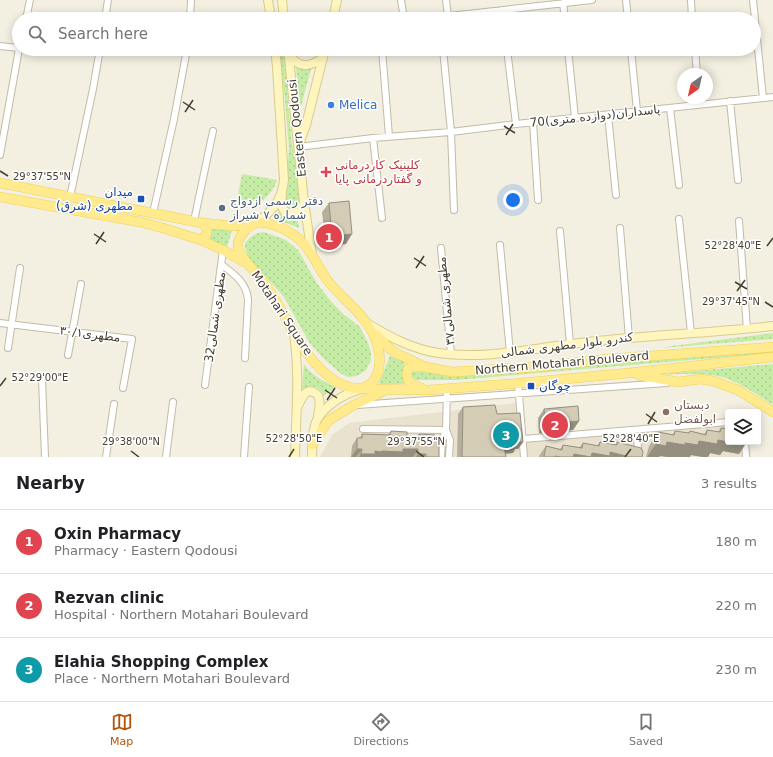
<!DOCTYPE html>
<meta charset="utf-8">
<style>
body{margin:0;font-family:"DejaVu Sans",Vazirmatn,sans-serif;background:#f6f6f6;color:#202124}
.controls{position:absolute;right:12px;bottom:12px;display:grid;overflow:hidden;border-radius:4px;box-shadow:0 2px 10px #0003}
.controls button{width:36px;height:36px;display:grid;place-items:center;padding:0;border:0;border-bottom:1px solid #e0e0e0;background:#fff;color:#202124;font:20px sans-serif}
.compass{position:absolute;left:677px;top:68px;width:36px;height:36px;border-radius:50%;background:#fff;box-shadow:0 2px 10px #0003;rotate:214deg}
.you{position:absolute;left:513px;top:200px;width:14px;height:14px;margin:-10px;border:3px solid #fff;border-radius:50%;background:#1a73e8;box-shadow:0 0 0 6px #1a73e833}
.badge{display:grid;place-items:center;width:26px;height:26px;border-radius:50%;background:#b45309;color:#fff;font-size:13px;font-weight:700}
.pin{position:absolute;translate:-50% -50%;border:2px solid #fff;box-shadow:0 1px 4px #0006}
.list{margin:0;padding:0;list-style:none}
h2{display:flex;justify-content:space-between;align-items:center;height:52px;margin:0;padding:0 16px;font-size:17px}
h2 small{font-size:13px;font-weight:400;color:#757577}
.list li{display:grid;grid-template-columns:26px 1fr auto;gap:12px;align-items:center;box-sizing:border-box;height:64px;padding:0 16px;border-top:1px solid #e0e0e0}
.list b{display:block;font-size:15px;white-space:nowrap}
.list p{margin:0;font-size:13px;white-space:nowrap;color:#757577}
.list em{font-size:13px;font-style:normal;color:#757577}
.icon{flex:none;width:22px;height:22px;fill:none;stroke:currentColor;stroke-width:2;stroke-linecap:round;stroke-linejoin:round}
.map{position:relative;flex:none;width:773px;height:457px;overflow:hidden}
.search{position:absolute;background:#fff;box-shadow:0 2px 10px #0003;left:12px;right:12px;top:12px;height:44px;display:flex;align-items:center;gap:10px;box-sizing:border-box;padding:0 14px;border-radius:22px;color:#757577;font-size:15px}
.sheet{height:244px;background:#fff}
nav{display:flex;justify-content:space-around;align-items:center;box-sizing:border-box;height:56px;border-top:1px solid #e0e0e0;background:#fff;font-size:11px;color:#757577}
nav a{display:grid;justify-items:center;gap:2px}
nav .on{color:#b45309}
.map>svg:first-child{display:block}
.residential{fill:#e8e2cf}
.grass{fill:url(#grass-dots)}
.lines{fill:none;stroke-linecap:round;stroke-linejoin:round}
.street-casing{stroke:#c2bba6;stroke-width:8}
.secondary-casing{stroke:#d8cc8c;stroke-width:10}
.primary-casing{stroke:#f0d153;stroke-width:10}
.street{stroke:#fff;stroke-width:6}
.secondary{stroke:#fff6bf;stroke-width:8}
.primary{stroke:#ffeb8e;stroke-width:9}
.wall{fill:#b7af9d}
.shaded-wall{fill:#958f7f}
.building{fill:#d5ccb6;stroke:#958f7f}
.ticks{fill:none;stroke:#453f32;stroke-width:1.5}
.shop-dot{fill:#3f7fe0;stroke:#fff;stroke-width:1.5}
.health-dot{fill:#e0444e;stroke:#fff;stroke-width:1.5}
.transit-dot{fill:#1a4fb4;stroke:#fff;stroke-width:1.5}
.service-dot{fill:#5c6f8a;stroke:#fff;stroke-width:1.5}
.education-dot{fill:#8d6e63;stroke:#fff;stroke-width:1.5}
.labels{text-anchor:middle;stroke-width:3;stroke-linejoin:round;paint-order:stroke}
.shop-label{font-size:12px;fill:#366cbe;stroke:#fff;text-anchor:start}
.street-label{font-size:12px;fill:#453f32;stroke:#fff}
.health-label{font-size:12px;fill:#be3a42;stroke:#fff;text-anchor:start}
.transit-label{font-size:12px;fill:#164399;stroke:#fff;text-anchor:end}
.service-label{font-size:12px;fill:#4e5e75;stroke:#fff;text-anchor:start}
.education-label{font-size:12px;fill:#785e54;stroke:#fff;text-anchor:start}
.ticks-label{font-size:10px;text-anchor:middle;fill:#453f32;stroke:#fff;stroke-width:3;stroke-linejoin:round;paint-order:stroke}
</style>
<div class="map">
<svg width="773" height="457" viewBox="0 0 773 457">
<defs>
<pattern id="grass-dots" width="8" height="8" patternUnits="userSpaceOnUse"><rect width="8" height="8" fill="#c5eca5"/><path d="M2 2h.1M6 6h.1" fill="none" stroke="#abcb8e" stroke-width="1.8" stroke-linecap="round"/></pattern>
</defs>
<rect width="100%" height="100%" fill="#f3efe1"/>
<path class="residential" d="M516 403 520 457H320L332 435 349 423Z
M728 419V442H749L751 457H522L521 438Z"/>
<path class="grass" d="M279 49H284L291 136 301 200 299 208 290 211 285 206 289 148 285 100Z
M296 68 311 69 301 106 300 105Z
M242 174 277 180C274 189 269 195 262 201L237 200Z
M279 212C284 219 290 220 297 216L299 228 273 218Z
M211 228 232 231 227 247 208 239Z
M264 232 286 240 298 250 316 282 329 299 342 313 360 327 368 343 371 352V360L366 370 357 376 348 377 340 373 321 356 309 342 284 297 248 257 245 247V243C251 236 255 233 264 232Z
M773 333V339L661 348 672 346Z
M771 351 772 353 456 380H416C413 378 410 377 411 372L413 370 598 364Z
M390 356 405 362 402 374 406 384H379L389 358Z
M304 364C311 375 324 382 336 387L324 396C319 386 312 384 302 389Z
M773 364V405C754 393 735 378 712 375 695 373 678 375 662 374Z"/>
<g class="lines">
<g class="street-casing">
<path id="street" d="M401 0 404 19
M446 0 448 16
M626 0 628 19
M691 0 692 19
M753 0 763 98
M563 3 565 19
M502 10 503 19
M26 19 30 0
M105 19 108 0
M190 19 191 0
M422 19 592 0
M0 46 19 48
M382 49 389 136
M443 49 451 132 454 210
M507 49 516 124
M568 49 575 118
M631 49 637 111
M695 49 697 74
M730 101 738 180
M670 108 679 185
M608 115 616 195
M533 122 538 200
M373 138 382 218
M298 147 373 138 451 132 516 124 773 97
M0 155 19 49
M70 197 93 89 100 49
M153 213 174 119 187 49
M679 219 691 333
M194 221 213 131
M739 221 747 329
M620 228 629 338
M560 231 570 344
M500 245 510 353
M441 248 451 354
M222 265C234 274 247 283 248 300L245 358
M0 323 132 339 123 388
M8 348 20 268
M68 355 81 284
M42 379 45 457
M518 383 524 457
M205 385 223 250
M357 405 667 383
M363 429 446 430
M446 430 450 440 449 457
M636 430 639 457
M523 439 728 422
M745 442 746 457
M106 457 114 404
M166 457 173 402
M244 457 249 387
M441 457 442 440 446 430 447 388"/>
</g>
<g class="secondary-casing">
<path id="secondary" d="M268 0 271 19
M282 0 284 19
M333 19 337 0
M288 49 304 202 312 255
M289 55C300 69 309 67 323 58
M299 144 306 125 325 49
M282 195 281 205 285 212C296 215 301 213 304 202
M257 222C273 211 282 200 284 180L277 67 275 49
M368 324C390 337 412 349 438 353 489 360 537 347 588 342 650 335 712 333 773 326
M294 334C300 375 296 416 295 457
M297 408C300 402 304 388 313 392 316 393 319 396 319 399 321 404 318 412 318 418
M312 457C312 447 313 426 318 418 328 403 345 394 361 389"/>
</g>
<g class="primary-casing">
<path id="primary" d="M0 183 202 223 234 226 253 223
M0 197 140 222 163 228 201 240 223 250 244 262
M260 222C276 224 291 231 303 243 313 254 319 269 328 281 343 300 366 315 375 338 388 369 373 403 337 382 301 360 288 315 264 283 258 274 239 257 238 247 237 236 250 223 260 222Z
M201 240C209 235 209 228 202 223
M377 335 391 350 400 355 425 367 452 372 538 367 608 359 773 347
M638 375 678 382 701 379 713 381 738 390 773 412
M422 388C412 385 404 381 408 369L412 367H423
M363 389 429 390 511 384 629 373 773 357
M312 445 328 421 352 406 386 390"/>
</g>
<use href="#street" class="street"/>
<use href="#secondary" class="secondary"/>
<use href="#primary" class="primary"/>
</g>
<path class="wall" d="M329 203 346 244 326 246 322 212Z
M463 407 497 414 523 442 518 449H515L513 453 505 454 506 457H457L458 414Z
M544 409 579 421 573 430 539 433 538 418Z
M721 428 739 454 723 451 720 455 710 453 708 457H703L691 455 677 457 660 456 659 457H646L649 446 658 432 672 435 675 431 688 433 690 431 704 434 707 430 718 432Z
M391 431 407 437 416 438 419 434 435 440 439 457H351L352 446 357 438H360L362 434 388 435Z
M600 442 616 445 617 442 642 457H539V456L546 446 560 449 563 445 579 448 583 443 597 446Z"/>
<path class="shaded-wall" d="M352 234 346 244 326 246 332 236Z
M579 421 573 430 539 433 545 424Z
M718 440H728V442H747L739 454 723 451 720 455 710 453 708 457H703L691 455 690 457H667L660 456 659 457H647L656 444 667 442 685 443 699 441Z
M517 442H523L518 449H515L513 453 499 454 504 447Z
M357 449H362L356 457H351Z
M403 449H418L413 457H359L361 454 375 451Z
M610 452 626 456 625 457H572L574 454Z
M418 454H426L424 457H416Z"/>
<path class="building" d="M349 201 352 234 332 236 329 203Z
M495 405 497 414 520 413 523 442H517L518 446 504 447 506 457H462L463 407Z
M578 406 579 421 545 424 544 409Z
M721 428 728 429V442L718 440 717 444 699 441 698 445 685 443V445L667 442 666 446 656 444 658 432 674 435 675 431 689 433 690 431 706 435 707 430 720 432Z
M391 431 407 432V437L419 438V434L435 435V440H439V457H426V454H418V449H403V452L382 451V452L375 451V454H361L362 449H357V438H362V434L390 435Z
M600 442 617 445V442L641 448 643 452 642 457H625L626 456 610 452V456L592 453 591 457 574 454 573 457H561L555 456V457H544L546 446 562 450 563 445 582 448 583 443 599 446Z"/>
<path class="ticks" d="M183 102 195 110M185 112 193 100M504 126 515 133M506 135 513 124M0 171 8 176M94 234 106 242M96 244 104 232M767 246 773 238M414 258 426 266M416 268 424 256M735 282 747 289M737 291 745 280M765 302 773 307M0 386 6 378M325 390 337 398M327 400 335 388M646 414 657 422M648 424 655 412M131 451 139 457M416 451 424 457M289 457 294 449M625 457 631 449"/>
<circle class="shop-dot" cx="331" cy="105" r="4"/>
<path class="health-dot" d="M324 166h4v4h4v4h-4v4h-4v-4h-4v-4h4z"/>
<g class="transit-dot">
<rect x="137" y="195" width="8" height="8" rx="2"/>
<rect x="527" y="382" width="8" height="8" rx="2"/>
</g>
<circle class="service-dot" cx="222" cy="208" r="4"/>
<circle class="education-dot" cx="666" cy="412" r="4"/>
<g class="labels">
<g class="shop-label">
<text x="339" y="109">Melica</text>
</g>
<g class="street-label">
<text transform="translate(595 116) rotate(-6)" y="4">70پاسداران(دوازده متری)</text>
<text transform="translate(297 128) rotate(-96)" y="4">Eastern Qodousi</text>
<text transform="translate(446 301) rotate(-96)" y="4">مطهرى شمالى۳۷</text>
<text transform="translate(282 313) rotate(56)" y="4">Motahari Square</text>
<text transform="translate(215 317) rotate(-82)" y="4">32مطهرى شمالى</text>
<text transform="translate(90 334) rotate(7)" y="4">مطهری۳۰/۱</text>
<text transform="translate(567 345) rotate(-7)" y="4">کندرو بلوار مطهری شمالی</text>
<text transform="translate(562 363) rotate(-5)" y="4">Northern Motahari Boulevard</text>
</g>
<g class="health-label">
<text x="335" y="169">کلینیک کاردرمانی<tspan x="335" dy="14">و گفتاردرمانی پایا</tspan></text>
</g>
<g class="transit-label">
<text x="133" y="196">میدان<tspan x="133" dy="14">مطهری (شرق)</tspan></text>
<text x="539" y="390" text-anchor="start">چوگان</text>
</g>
<g class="service-label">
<text x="230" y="205">دفتر رسمی ازدواج<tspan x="230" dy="14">شماره ۷ شیراز</tspan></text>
</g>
<g class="education-label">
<text x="674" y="409">دبستان<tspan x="674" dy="14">ابولفضل</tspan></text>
</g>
</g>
<g class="ticks-label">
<text x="42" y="180">29°37'55"N</text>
<text x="733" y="249">52°28'40"E</text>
<text x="731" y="305">29°37'45"N</text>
<text x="40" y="381">52°29'00"E</text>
<text x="294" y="442">52°28'50"E</text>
<text x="631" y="442">52°28'40"E</text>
<text x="131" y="445">29°38'00"N</text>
<text x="416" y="445">29°37'55"N</text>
</g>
</svg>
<div class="controls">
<button><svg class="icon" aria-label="layers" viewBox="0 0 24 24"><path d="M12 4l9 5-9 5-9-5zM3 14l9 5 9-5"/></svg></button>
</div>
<svg class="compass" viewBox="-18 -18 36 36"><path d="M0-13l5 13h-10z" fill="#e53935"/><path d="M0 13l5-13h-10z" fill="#757577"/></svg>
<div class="you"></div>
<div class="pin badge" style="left:329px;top:237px;background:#e0444e">1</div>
<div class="pin badge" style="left:555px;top:425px;background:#e0444e">2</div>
<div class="pin badge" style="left:506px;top:435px;background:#0f9aa8">3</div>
<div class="search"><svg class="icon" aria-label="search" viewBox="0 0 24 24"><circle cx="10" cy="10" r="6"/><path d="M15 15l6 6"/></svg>Search here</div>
</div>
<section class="sheet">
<h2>Nearby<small>3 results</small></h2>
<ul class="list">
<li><span class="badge" style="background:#e0444e">1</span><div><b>Oxin Pharmacy</b><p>Pharmacy · Eastern Qodousi</p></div><em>180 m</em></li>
<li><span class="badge" style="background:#e0444e">2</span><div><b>Rezvan clinic</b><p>Hospital · Northern Motahari Boulevard</p></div><em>220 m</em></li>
<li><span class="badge" style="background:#0f9aa8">3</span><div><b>Elahia Shopping Complex</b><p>Place · Northern Motahari Boulevard</p></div><em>230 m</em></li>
</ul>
</section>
<nav>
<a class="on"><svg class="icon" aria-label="map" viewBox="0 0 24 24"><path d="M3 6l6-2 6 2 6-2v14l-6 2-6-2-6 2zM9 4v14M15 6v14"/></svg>Map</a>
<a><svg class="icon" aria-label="directions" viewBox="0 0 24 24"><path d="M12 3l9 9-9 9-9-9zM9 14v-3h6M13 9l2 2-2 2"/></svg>Directions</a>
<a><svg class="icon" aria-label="saved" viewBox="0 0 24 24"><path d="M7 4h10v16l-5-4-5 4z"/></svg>Saved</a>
</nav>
